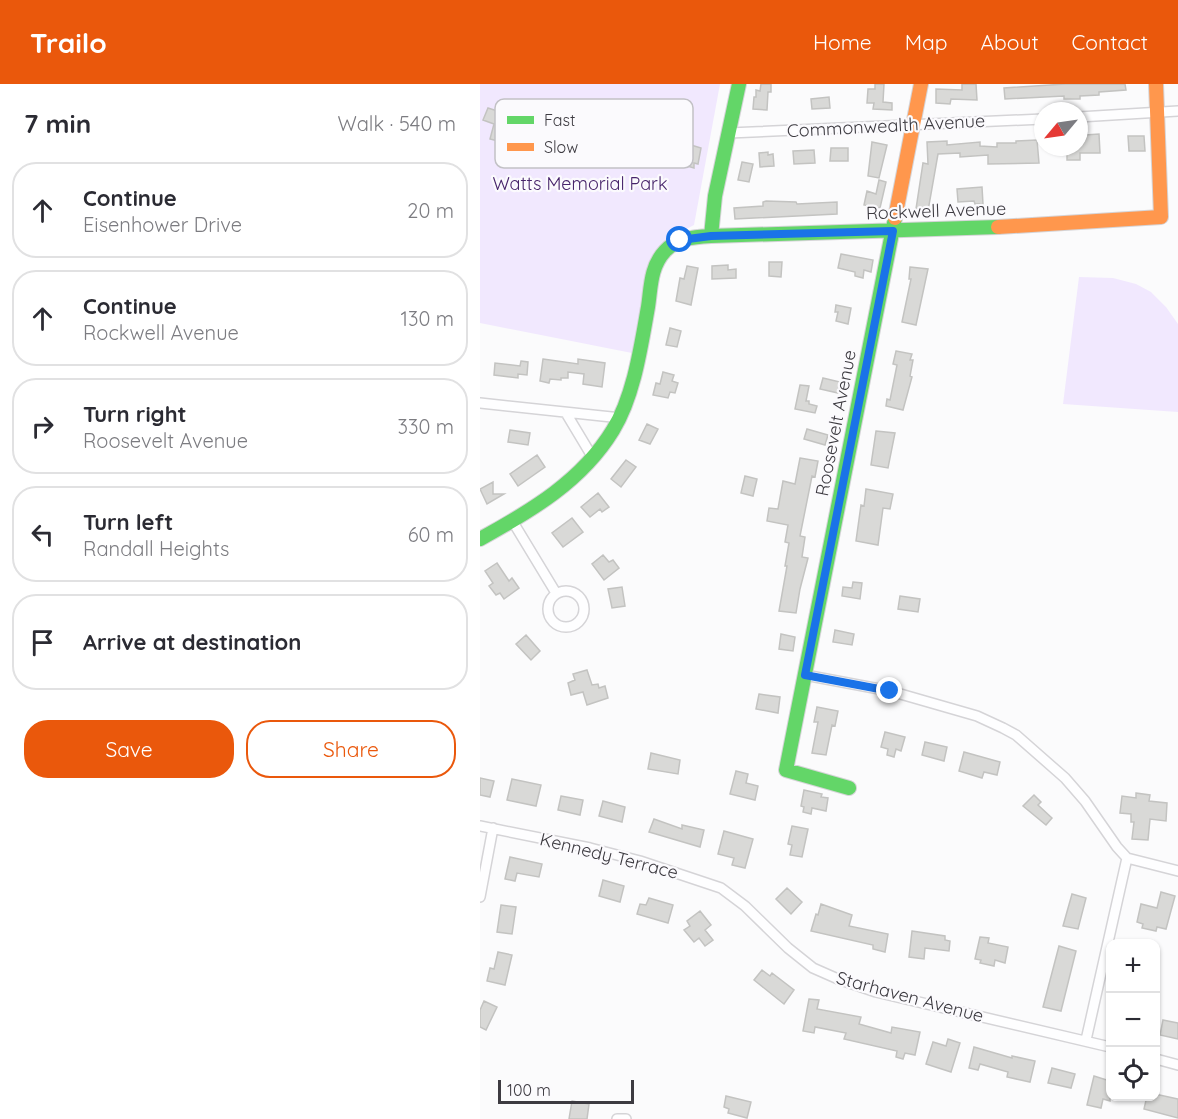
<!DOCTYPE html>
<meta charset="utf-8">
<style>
body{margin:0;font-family:Quicksand,sans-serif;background:#f7f7f7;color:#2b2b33}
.controls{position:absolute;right:18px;bottom:18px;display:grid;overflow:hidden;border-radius:12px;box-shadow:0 2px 4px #0004}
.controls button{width:54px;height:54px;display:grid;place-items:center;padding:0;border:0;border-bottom:2px solid #e1e1e2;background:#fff;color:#2b2b33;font:30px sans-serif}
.compass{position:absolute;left:554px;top:18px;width:54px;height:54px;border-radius:50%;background:#fff;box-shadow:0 2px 4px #0004;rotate:241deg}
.scale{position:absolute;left:18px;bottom:15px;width:136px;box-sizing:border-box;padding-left:6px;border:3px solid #3d3b41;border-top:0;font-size:16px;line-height:21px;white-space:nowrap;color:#3d3b41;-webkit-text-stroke:4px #fbfafd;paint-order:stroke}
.stop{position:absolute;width:18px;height:18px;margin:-14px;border:4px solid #1a73e8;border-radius:50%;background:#fff}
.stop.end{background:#1a73e8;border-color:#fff;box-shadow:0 2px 6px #0008}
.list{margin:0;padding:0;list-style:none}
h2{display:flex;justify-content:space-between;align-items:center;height:78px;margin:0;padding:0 24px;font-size:26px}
h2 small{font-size:20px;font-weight:400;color:#7c7c81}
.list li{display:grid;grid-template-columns:39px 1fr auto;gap:18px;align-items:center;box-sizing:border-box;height:96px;margin:0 12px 12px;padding:0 12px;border:2px solid #e1e1e2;border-radius:24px}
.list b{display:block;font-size:22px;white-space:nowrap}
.list p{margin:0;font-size:20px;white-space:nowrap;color:#7c7c81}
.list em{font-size:20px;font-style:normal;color:#7c7c81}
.actions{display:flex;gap:12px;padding:18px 24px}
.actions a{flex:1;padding:14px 0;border:2px solid #ea580c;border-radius:24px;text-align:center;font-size:21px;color:#ea580c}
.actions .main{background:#ea580c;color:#fff}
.icon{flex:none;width:33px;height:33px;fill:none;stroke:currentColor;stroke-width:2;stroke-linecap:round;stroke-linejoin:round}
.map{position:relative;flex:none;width:698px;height:1035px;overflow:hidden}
header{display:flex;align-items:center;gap:36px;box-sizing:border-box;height:84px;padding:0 30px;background:#ea580c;color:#fff}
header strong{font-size:28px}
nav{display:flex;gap:33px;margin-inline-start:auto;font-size:21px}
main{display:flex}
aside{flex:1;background:#fff}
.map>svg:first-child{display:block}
.green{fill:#f1e8fe}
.building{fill:#d9d9d7;stroke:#c3c3c1;stroke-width:1.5}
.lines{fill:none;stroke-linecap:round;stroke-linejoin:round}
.street-casing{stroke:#d5d4d7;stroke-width:12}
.fast-casing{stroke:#d5d4d7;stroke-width:16}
.slow-casing{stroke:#d5d4d7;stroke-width:16}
.street{stroke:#fefeff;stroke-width:9}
.fast{stroke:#63d668;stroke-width:14}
.slow{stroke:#ff974d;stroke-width:14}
.route{stroke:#1a73e8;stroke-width:8}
.labels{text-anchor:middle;stroke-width:4.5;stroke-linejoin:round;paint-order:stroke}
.street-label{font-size:18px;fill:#3d3b41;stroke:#fbfafd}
.park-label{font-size:18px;fill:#47246b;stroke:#fbfafd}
.key{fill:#fbfafd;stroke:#c2c1c5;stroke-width:1.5}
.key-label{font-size:16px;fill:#3d3b41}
</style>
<header>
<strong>Trailo</strong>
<nav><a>Home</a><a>Map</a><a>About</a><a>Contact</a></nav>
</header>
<main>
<aside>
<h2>7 min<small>Walk · 540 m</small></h2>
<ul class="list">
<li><svg class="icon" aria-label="ahead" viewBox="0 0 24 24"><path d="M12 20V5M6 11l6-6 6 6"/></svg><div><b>Continue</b><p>Eisenhower Drive</p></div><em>20 m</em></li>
<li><svg class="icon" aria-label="ahead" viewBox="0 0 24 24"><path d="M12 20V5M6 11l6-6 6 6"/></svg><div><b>Continue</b><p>Rockwell Avenue</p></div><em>130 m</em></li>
<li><svg class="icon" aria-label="right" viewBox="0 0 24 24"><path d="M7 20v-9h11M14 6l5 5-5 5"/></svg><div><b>Turn right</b><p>Roosevelt Avenue</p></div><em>330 m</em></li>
<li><svg class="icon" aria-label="left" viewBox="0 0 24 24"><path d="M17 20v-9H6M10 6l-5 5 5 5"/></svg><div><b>Turn left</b><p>Randall Heights</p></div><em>60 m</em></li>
<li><svg class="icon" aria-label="arrive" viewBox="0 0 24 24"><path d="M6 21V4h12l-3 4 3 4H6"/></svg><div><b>Arrive at destination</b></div></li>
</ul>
<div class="actions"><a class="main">Save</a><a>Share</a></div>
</aside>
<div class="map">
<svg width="698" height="1035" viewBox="0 0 698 1035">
<rect width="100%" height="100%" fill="#fbfbfc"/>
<path class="green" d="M0 0H240L214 141 197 150 176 166 169 182 152 269 0 239Z
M599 193 633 194 656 200 671 208 686 223 698 240V328L583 320Z"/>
<path class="building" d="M281 0H291V8H288L287 26 273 25 274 13H276V6L280 7Z
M395 0H404L403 18 412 19V26L393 25 394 19H387L388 5H395Z
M482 0H496L497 16 471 15 470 20 456 19V5L482 6Z
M585 0H645L646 6 619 8V11L600 12V15H584V12L525 15 524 4Z
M349 13 350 24 332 25 331 15Z
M8 24 30 31 22 58 10 55 14 40 3 36Z
M619 50 620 69H600V76H587V63H599V56H605V51Z
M648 52H664L665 67H649Z
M557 56 559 79 508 80V71L480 73V69L458 70 448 127 436 125 443 79 448 80 447 58 467 57V61L500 58V62L517 63V59H536V57Z
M392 58 407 61 399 94 388 92Z
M211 61 221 64 218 80 214 79V84L207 82Z
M351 64H368V77H350Z
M334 66 335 79 314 80 313 67Z
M288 68V71L293 70 294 82 280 83 279 69Z
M262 78 273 80 269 98 258 96Z
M399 96 406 98 400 124 384 121 387 107 396 110Z
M502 103 503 120H495L494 117 478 118 477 105Z
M286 117 316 118 317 120 357 118V130L255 135 254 124 283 122V118Z
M361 170 393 176 391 188 384 186 383 194 375 192V188L358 184Z
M289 178H302L301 193 289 192Z
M248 181V186L256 185V194L232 195V182Z
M207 182 218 184 211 221 196 217 200 194 204 195Z
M430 183 448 185 436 241 422 238 431 195H429Z
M356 221 371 224 368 240 356 237 358 228H355Z
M190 244 201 247 197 263 186 261Z
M416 267 432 270 430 276H433L430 292 432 293 423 326 406 322 407 315 410 316 417 281 413 280Z
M63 275 98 280V275L125 279 122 303 103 300 104 290 88 288V294H81V296L70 295 69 299 60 297Z
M41 277 48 278 47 291 38 290V294L14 291 15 279 40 282Z
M183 288 194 291 192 297 198 299 195 309 190 308 188 314 173 311 176 299 180 300Z
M343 294 360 298 358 309 340 305Z
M320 301 329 302 326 317H329V320L337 322 335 329 315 325Z
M167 340 178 345 170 360 159 356Z
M327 345 348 351 345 361 324 355Z
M30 346 50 349 48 361 28 358Z
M396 347 415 349 408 384 391 381Z
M57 371 65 383 38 402 30 390Z
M320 374 338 377 335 393 332 392 320 452 325 453 322 473 328 474 320 505 316 529 299 527 307 482H305L309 459 305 458 308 441 287 437 289 424 298 425 303 397 315 400Z
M146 376 156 383 141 403 131 395Z
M265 392 277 395 273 412 261 409Z
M13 398V410H24L7 420 0 405Z
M386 405 413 410 410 425 403 424 398 461 376 457 381 421 384 422Z
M118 409 129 423 122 428 120 425 110 433 101 423Z
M92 434 103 448 83 463 72 449Z
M123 471 129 478 133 476 139 484 124 496 112 480Z
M17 479 29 497 32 494 39 504 24 515 20 509 16 511 9 502 13 499 5 487Z
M373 498 382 499 380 515 362 512 363 503 372 504Z
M142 503 145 522 132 524 128 505Z
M420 512 440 515 438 528 418 525Z
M355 546 374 550 372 561 353 558Z
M301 550 315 553 313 567 299 565Z
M46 551 60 567 51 576 36 560Z
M107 586 112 601 118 600 119 604 125 602 128 614 107 621 103 608 91 611 88 599 95 596 93 590Z
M279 610 300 613 298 629 276 625Z
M337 623 358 627 355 642 352 641 346 671 332 669 338 638H334Z
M405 648 425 653 421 667 416 665 414 673 407 671 408 665 401 663Z
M445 658 467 663 464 677 442 671Z
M484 668 520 678 517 691 504 688 502 694 479 687Z
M171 669 200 676 198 690 168 685Z
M256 687 268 690 266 699 278 702 275 716 250 710Z
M0 694 14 697 10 713 0 711Z
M32 695 61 701 56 722 27 716Z
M324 706 342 710 341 713 348 714 346 727 332 724 331 730 323 728 324 723 321 722Z
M656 709 670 711 669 717 687 719 686 737 670 735 668 756 652 755 654 738H651V730L640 729 642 712 656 714Z
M554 711 561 718 558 721 572 734 566 741 543 722Z
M81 712 103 716 100 731 78 726Z
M123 717 145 723 142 738 119 732Z
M174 735 202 745V741L224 746 220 763 169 748Z
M312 742 328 745 322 773 310 771 312 761 308 760Z
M244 747 273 755 265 784 252 781 254 774 238 770Z
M30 773 62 780 59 793 37 789 35 797 25 795Z
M123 796 144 802 140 818 119 812Z
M307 804 322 818 311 830 296 815Z
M681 808 695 812 686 845 677 843 676 847 662 844 663 840 657 838 661 820 677 824Z
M592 810 606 814 598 845 583 842Z
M169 814 193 821 188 839 157 830 160 820 166 821Z
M341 820 372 831 369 842 408 850 405 868 393 865V861L331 847 336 830 338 831Z
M21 821 36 823 32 850 17 848Z
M220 827 231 841 225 846 233 856 225 862 219 854 214 858 204 846 210 842 207 837Z
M432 847 465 852V856L470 857 469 867 445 864 444 875 429 873Z
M500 853 509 854 508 859 528 863 525 879 515 876 514 882 500 879 501 876 495 875Z
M579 862 596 867 581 927 563 923Z
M18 868 32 871 25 901 7 897 10 884 14 885Z
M282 886 290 892 292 889 314 906 304 920 274 896Z
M329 915 339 916 337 925 381 933 379 940 411 949 412 943 440 948 435 971 425 969 423 975 416 973 417 967 364 955 366 949 335 943 334 949 323 947Z
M4 917 17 923 6 946 0 943V926Z
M683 936 698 939V955L680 951Z
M468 955 480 959 471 988 446 980 453 958 466 962Z
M494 963 532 974V972L555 977 550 998 527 993 528 988 500 980 498 986 489 984Z
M572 984 595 990 591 1004 568 999Z
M614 992 630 997V1017L623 1015 621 1024 607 1021Z
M675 1010 698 1015V1034L664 1025 667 1012H675Z
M246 1012 271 1018 267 1034 248 1029 249 1025 244 1023Z
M92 1017 109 1020 107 1035H89Z"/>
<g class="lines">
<g class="street-casing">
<path id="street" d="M599 33 698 27
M249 49 563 35
M0 319 141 334
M86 329 113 374
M33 438 76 509
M68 525a18 18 0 1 1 36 0a18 18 0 1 1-36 0Z
M325 591 410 607 497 632 523 644 536 651 585 694 605 717 637 763 647 774 698 787
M0 742 110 764 160 777 241 804 265 822 308 864 333 884 358 895 396 908 630 963
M0 813 13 744
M606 956 647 774
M676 975 698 981
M137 1035H146"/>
</g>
<g class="fast-casing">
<path id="fast" d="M231 152 235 112 259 0
M0 455C51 427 102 397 133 346 154 312 161 262 168 223 171 204 170 183 185 167 197 154 213 153 231 152L518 143
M369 704 306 686 415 134"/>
</g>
<g class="slow-casing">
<path id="slow" d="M415 134 441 0
M518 143 681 133 676 0"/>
</g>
<use href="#street" class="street"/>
<use href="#fast" class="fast"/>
<use href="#slow" class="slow"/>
</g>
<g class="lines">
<path class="route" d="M200 156 231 152 413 147 325 591 410 607"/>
</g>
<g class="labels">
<g class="street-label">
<text transform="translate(406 42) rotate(-3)" y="6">Commonwealth Avenue</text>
<text transform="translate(456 127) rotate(-2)" y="6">Rockwell Avenue</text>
<text transform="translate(356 339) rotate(-79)" y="6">Roosevelt Avenue</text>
<text transform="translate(129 772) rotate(14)" y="6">Kennedy Terrace</text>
<text transform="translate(430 913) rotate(15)" y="6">Starhaven Avenue</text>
</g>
<g class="park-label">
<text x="100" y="106">Watts Memorial Park</text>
</g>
</g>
<rect x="15" y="15" width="198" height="69" rx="9" class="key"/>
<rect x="27" y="32" width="27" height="8" fill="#63d668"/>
<rect x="27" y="59" width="27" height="8" fill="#ff974d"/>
<g class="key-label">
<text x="64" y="42">Fast</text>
<text x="64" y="69">Slow</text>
</g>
</svg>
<div class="controls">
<button>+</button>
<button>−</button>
<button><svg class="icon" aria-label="locate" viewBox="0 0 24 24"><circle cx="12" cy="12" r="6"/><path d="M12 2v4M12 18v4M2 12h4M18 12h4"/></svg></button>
</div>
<svg class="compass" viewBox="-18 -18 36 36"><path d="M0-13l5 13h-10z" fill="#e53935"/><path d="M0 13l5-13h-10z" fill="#7c7c81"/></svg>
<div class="scale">100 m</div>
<div class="stop" style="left:200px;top:156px"></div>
<div class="stop end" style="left:410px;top:607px"></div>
</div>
</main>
